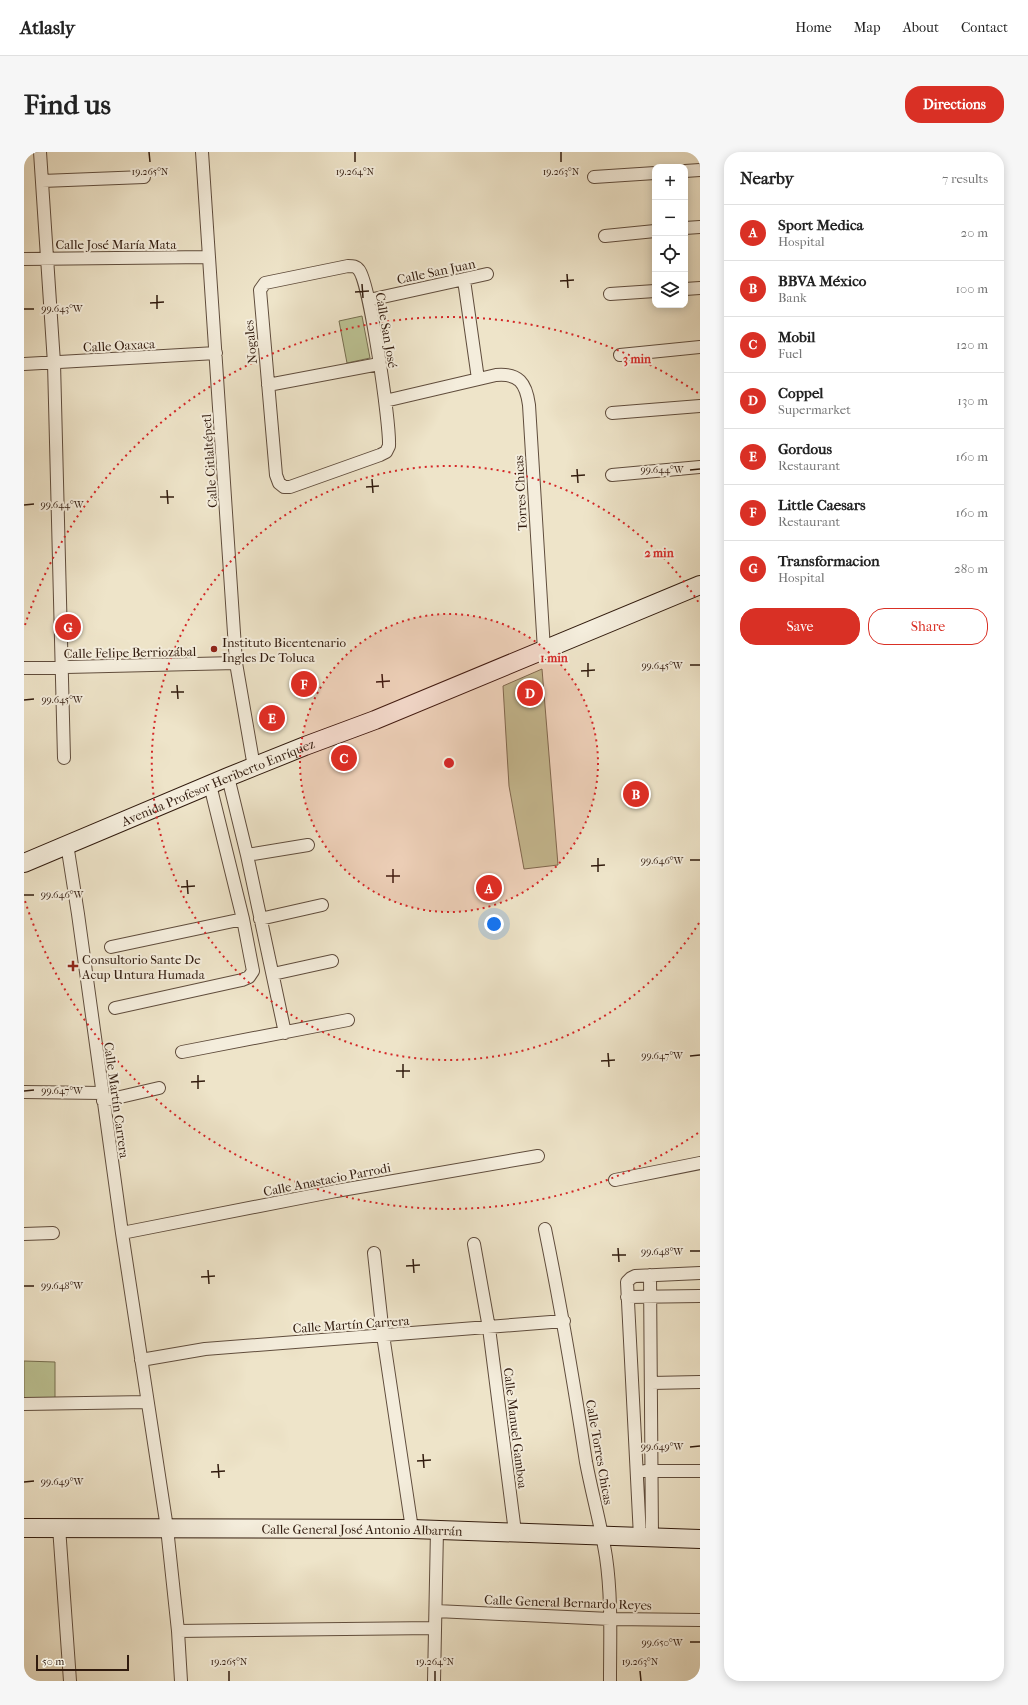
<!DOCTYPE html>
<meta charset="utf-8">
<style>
body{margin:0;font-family:"IM FELL French Canon",serif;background:#f6f6f6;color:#222}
.controls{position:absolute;right:12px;top:12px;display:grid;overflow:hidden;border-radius:8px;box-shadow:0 2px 10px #0003}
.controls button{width:36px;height:36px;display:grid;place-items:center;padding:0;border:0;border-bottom:1px solid #e0e0e0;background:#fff;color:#222;font:20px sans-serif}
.scale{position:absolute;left:12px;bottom:10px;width:93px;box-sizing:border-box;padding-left:4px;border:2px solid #311b0e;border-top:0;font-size:11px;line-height:14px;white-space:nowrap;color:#311b0e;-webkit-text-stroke:3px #f4eddc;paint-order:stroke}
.you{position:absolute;left:470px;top:772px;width:14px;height:14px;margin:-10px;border:3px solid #fff;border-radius:50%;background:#1a73e8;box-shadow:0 0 0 6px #1a73e833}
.badge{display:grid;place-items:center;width:26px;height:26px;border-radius:50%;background:#d93025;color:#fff;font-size:13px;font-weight:700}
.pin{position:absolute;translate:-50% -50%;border:2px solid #fff;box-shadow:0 1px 4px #0006}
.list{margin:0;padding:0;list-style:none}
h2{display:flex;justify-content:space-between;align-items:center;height:52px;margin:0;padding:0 16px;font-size:17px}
h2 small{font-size:13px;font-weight:400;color:#767676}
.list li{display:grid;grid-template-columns:26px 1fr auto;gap:12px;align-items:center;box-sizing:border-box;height:56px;padding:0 16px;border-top:1px solid #e0e0e0}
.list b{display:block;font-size:15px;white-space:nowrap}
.list p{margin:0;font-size:13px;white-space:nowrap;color:#767676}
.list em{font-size:13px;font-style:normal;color:#767676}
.actions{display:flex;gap:8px;padding:12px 16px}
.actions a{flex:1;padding:9px 0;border:1px solid #d93025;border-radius:16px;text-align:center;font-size:14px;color:#d93025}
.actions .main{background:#d93025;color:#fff}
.icon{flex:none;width:22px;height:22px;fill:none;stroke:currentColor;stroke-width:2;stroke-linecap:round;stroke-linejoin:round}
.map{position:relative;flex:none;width:676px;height:1529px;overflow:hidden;border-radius:16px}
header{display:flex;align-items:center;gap:24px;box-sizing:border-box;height:56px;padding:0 20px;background:#fff;border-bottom:1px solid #e0e0e0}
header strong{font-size:19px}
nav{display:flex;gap:22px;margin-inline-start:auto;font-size:14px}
.intro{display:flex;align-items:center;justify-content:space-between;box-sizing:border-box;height:96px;padding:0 24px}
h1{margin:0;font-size:28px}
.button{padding:10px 18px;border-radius:16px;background:#d93025;color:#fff;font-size:14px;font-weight:700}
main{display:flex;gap:24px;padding:0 24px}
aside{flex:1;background:#fff;border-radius:16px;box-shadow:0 2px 10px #0003}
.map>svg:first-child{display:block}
.green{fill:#bcc394;stroke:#766f51}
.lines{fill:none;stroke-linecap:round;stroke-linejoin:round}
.street-casing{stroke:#604d3d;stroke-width:14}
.secondary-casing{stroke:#311b0e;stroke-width:20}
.street{stroke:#f4eddc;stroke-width:12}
.secondary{stroke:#f4eddc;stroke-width:18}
.ticks{fill:none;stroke:#311b0e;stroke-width:1.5}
.ring{fill:none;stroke:#d62828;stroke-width:2;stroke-dasharray:2 4}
.poi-dot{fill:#8f2418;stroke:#f4eddc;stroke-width:1.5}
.labels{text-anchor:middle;stroke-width:4;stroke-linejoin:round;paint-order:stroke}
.street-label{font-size:13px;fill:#311b0e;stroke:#f4eddc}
.poi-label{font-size:13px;fill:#311b0e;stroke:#f4eddc;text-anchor:start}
.ticks-label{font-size:10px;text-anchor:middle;fill:#311b0e;stroke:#f4eddc;stroke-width:4;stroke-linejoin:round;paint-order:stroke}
.centre{fill:#d62828;stroke:#f4eddc;stroke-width:2}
.ring-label{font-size:12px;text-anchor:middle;font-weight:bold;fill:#d62828;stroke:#f4eddc;stroke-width:4;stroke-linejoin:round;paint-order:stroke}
</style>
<header>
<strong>Atlasly</strong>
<nav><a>Home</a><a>Map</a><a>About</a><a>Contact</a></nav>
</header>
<div class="intro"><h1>Find us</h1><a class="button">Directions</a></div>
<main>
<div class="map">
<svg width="676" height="1529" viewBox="0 0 676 1529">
<rect width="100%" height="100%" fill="#eee4c9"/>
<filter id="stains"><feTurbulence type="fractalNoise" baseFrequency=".005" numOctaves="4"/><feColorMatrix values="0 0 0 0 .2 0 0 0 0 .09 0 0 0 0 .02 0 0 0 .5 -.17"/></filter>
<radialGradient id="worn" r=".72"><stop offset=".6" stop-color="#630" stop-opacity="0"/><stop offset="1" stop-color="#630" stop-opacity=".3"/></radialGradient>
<path class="green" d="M338 164 346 206 323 211 315 169Z
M518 517 534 713 500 717 485 634 479 534Z
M0 1209 31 1210V1248H0Z"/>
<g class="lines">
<g class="street-casing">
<path id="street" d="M16 0 30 211 40 606
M178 0 212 511 230 615
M661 19 676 18
M570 25 631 21
M18 29 120 25
M661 76 676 75
M581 84 631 79
M0 107 185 105
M324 114C329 114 332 114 335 118 346 132 366 272 365 294L362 300 356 303 266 335H260L255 331 252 323 236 138 241 131Z
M440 128 454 227
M661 137 676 136
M586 142 631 139
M345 148 463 122
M596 203 676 195
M0 212 192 201
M244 233 355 212
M361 249 472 223C495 221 502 231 505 253L520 498
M588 261 676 254
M588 323 676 315
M0 516 212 511
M204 625 223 703 261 881
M43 692 54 762 98 1081 143 1376 154 1479 157 1529
M223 703 284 693
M236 767 298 753
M87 795 219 767
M249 822 308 809
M91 856 218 828 225 825 229 819 219 767 186 633
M158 900 324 868
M0 940 78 941
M79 949 135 936
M591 1028 676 1011
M521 1077C537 1155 550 1232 562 1310 568 1342 577 1373 582 1405 588 1446 586 1488 586 1529
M98 1081 312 1039 514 1004
M0 1082 29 1081
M450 1092 465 1176 491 1380
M350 1101 359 1183 388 1377
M626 1123 628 1385
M603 1145 676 1144
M117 1208 181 1197 540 1169
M627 1231 676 1230
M0 1252 123 1250
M621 1319H676
M35 1375 46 1529
M616 1385 603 1130 607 1126 611 1124 676 1121
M412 1459 586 1467 676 1468
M154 1479 411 1476
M410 1529 413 1378"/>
</g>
<g class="secondary-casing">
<g id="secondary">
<path id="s1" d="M0 711 204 625 281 594 351 568 676 433"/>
<path id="s2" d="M0 1376 388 1377 676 1387"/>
</g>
</g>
<use href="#street" class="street"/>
<use href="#secondary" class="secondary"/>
</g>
<path class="ticks" d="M125 0 126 10M331 0V10M537 0V10M543 122 544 136M536 129 550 128M338 132 339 146M331 140 345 139M133 143V157M126 151 140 150M0 157H10M553 317 554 331M666 318 676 317M547 324 561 323M348 327 349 341M342 335 355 334M143 338 144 352M136 345H150M0 353 10 352M564 511V525M666 513H676M557 519 571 518M358 522 359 536M352 530 366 529M153 533 154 547M147 540H160M0 548 10 547M574 706V720M666 708H676M567 714 581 713M369 717V731M362 724H376M163 728 164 742M157 735 171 734M0 743H10M584 901 585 915M666 904 676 903M577 909 591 908M379 912V926M372 919H386M174 923V937M167 930 181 929M0 939 10 938M594 1096 595 1110M666 1099H676M588 1103H602M389 1107 390 1121M382 1114 396 1113M184 1118 185 1132M177 1125 191 1124M0 1134H10M666 1295 676 1294M399 1302 400 1316M393 1309 407 1308M194 1312 195 1326M187 1320 201 1319M0 1330 10 1329M666 1490H676M205 1519V1529M411 1519V1529M616 1519 617 1529"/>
<circle cx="425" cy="611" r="149" fill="#d62828" fill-opacity=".12"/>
<g class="ring">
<circle cx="425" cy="611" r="149"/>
<path d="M675 771A297 297 0 1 1 675 451"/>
<path d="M674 981A446 446 0 0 1 1 749M1 473A446 446 0 0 1 674 241"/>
</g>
<g class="poi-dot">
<circle cx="190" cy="497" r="4"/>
<path d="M47 808h4v4h4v4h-4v4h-4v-4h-4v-4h4z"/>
</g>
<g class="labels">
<g class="street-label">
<text x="92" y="97">Calle José María Mata</text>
<text transform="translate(412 119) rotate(-12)" y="5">Calle San Juan</text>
<text transform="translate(363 178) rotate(80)" y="5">Calle San José</text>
<text transform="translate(226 190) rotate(-95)" y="5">Nogales</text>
<text transform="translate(95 193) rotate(-3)" y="5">Calle Oaxaca</text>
<text transform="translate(185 309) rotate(-94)" y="5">Calle Citlaltépetl</text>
<text transform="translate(496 341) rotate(-93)" y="5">Torres Chicas</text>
<text transform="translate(106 500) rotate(-1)" y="5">Calle Felipe Berriozábal</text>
<text dy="5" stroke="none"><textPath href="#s1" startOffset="210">Avenida Profesor Heriberto Enríquez</textPath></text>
<text transform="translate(93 948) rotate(82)" y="5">Calle Martín Carrera</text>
<text transform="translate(303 1027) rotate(-11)" y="5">Calle Anastacio Parrodi</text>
<text transform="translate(327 1172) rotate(-4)" y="5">Calle Martín Carrera</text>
<text transform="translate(492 1276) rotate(83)" y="5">Calle Manuel Gamboa</text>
<text transform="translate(576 1300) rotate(80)" y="5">Calle Torres Chicas</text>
<text dy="5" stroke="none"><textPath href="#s2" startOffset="338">Calle General José Antonio Albarrán</textPath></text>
<text transform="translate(544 1450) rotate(2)" y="5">Calle General Bernardo Reyes</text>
</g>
<g class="poi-label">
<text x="198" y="495">Instituto Bicentenario<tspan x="198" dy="15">Ingles De Toluca</tspan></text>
<text x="58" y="812">Consultorio Sante De<tspan x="58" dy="15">Acup Untura Humada</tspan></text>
</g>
</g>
<g class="ticks-label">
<text x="126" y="23">19.265°N</text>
<text x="331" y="23">19.264°N</text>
<text x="537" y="23">19.263°N</text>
<text x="38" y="160">99.643°W</text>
<text x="638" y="321">99.644°W</text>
<text x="38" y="356">99.644°W</text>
<text x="638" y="517">99.645°W</text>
<text x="38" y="551">99.645°W</text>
<text x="638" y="712">99.646°W</text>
<text x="38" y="746">99.646°W</text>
<text x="638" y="907">99.647°W</text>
<text x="38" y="942">99.647°W</text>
<text x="638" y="1103">99.648°W</text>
<text x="38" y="1137">99.648°W</text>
<text x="638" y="1298">99.649°W</text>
<text x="38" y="1333">99.649°W</text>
<text x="638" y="1494">99.650°W</text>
<text x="205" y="1513">19.265°N</text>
<text x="411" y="1513">19.264°N</text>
<text x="616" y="1513">19.263°N</text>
</g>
<circle cx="425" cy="611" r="6" class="centre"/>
<g class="ring-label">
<text x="613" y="211">3 min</text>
<text x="635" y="405">2 min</text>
<text x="530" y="510">1 min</text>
</g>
<rect width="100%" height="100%" filter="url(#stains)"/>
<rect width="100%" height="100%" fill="url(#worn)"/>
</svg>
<div class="controls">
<button>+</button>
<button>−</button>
<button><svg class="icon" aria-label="locate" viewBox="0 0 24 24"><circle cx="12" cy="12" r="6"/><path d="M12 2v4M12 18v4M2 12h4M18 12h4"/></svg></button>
<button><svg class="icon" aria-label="layers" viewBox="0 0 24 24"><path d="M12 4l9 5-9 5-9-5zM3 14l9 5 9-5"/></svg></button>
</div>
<div class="scale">50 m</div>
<div class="you"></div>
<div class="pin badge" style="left:465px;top:736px">A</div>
<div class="pin badge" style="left:612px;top:642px">B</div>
<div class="pin badge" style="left:320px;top:606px">C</div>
<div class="pin badge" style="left:506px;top:541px">D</div>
<div class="pin badge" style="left:248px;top:566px">E</div>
<div class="pin badge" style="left:280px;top:532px">F</div>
<div class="pin badge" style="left:44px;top:475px">G</div>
</div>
<aside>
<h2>Nearby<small>7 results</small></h2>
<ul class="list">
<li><span class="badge">A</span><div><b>Sport Medica</b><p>Hospital</p></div><em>20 m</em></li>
<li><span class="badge">B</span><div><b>BBVA México</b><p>Bank</p></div><em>100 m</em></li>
<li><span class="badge">C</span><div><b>Mobil</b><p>Fuel</p></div><em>120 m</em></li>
<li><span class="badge">D</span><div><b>Coppel</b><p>Supermarket</p></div><em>130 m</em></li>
<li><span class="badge">E</span><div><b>Gordous</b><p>Restaurant</p></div><em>160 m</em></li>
<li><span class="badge">F</span><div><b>Little Caesars</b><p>Restaurant</p></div><em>160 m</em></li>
<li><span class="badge">G</span><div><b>Transformacion</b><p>Hospital</p></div><em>280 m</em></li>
</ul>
<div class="actions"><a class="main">Save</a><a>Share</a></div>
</aside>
</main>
